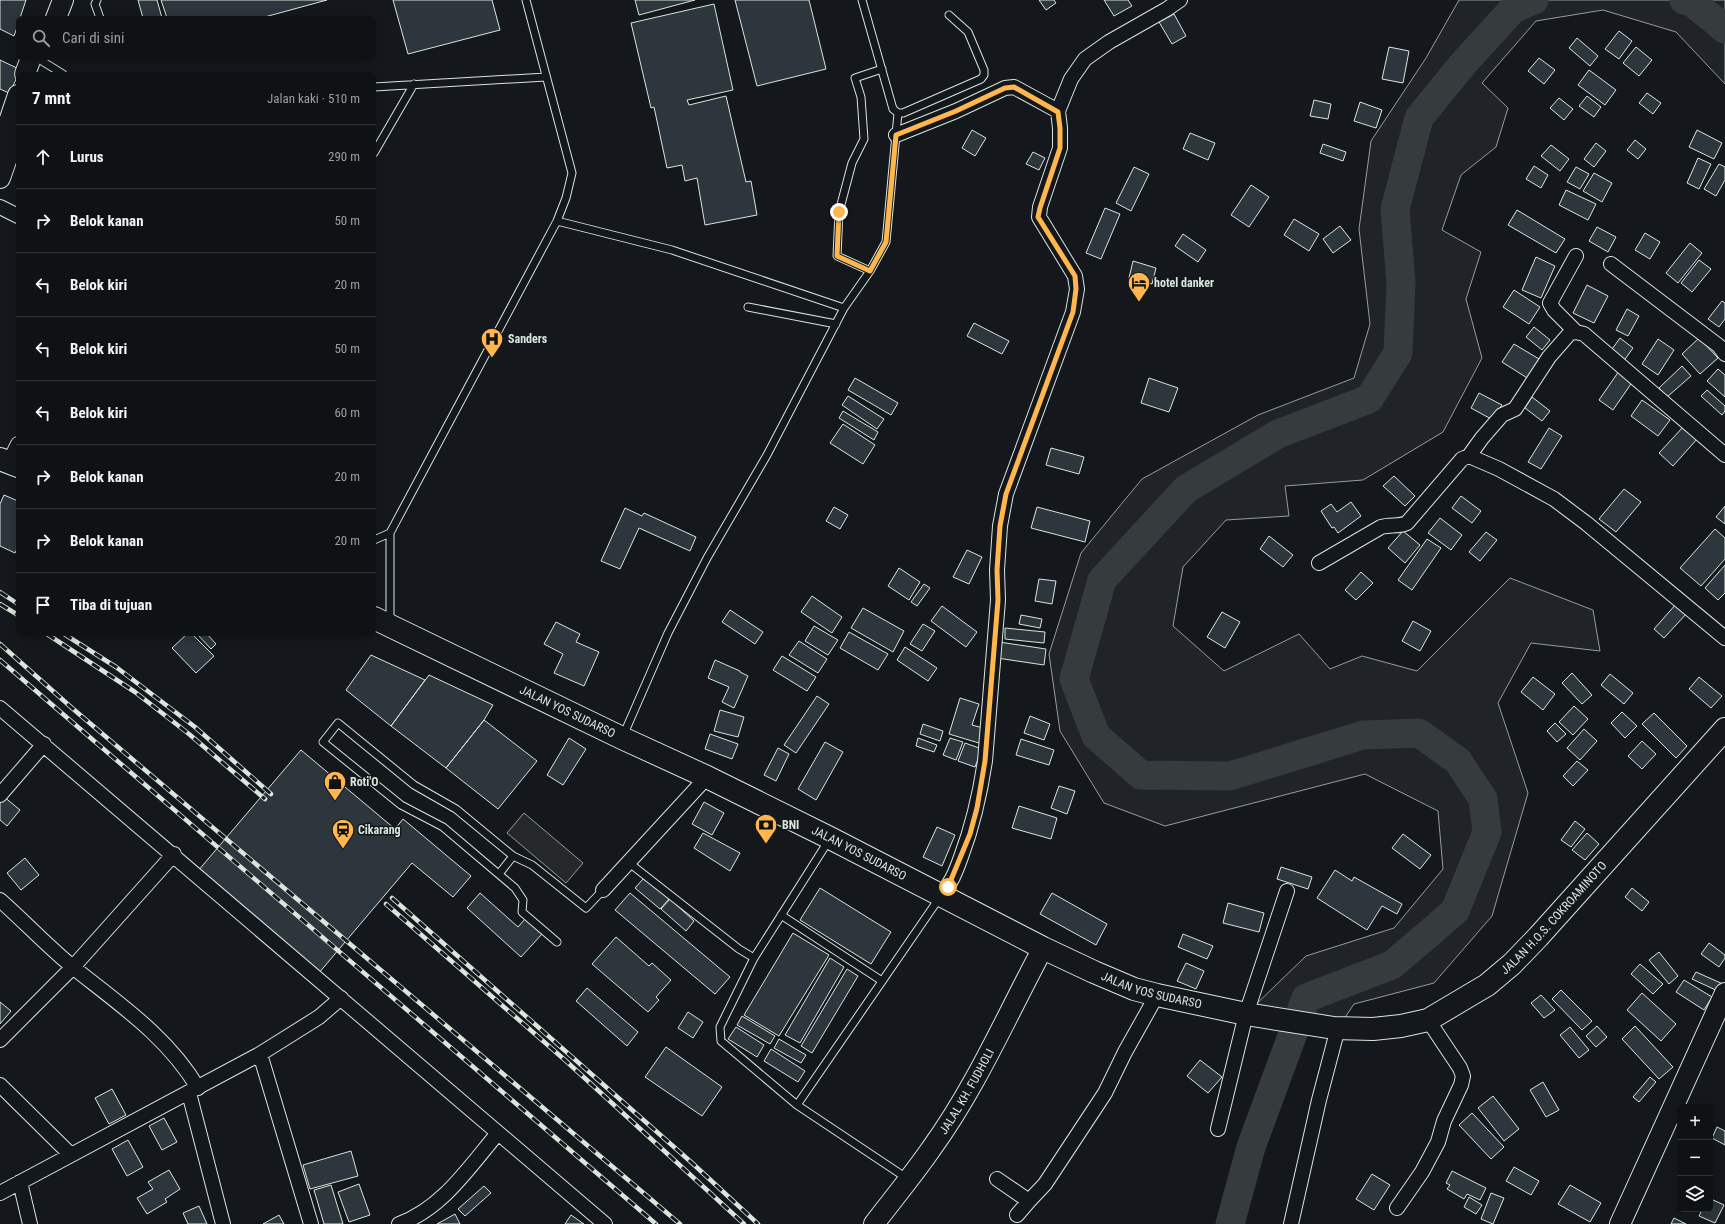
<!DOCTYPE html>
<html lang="id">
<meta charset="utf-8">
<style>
body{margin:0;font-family:"Roboto Condensed",sans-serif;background:#181b1e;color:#f1f3f6}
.controls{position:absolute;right:12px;bottom:12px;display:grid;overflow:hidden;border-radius:6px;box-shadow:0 2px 10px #0003}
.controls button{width:36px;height:36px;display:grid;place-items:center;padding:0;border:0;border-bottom:1px solid #2f3234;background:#0f1215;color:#f1f3f6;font:20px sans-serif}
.stop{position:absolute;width:12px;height:12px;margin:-9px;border:3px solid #ffb74d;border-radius:50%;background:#fff}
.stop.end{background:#ffb74d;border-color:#fff;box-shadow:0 1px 4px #0008}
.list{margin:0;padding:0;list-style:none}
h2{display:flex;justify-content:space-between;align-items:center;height:52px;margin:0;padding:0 16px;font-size:17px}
h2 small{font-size:13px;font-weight:400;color:#9b9ea0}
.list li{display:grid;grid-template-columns:26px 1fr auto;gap:12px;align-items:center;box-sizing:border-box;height:64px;padding:0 16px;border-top:1px solid #2f3234}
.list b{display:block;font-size:15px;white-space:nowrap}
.list em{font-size:13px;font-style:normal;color:#9b9ea0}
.icon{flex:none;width:22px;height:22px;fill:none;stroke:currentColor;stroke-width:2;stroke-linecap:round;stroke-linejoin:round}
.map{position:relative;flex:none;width:1725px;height:1224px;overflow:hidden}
.search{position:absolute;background:#0f1215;box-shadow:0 2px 10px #0003;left:16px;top:16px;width:360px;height:44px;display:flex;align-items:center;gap:10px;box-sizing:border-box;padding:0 14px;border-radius:6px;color:#9b9ea0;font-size:15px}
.panel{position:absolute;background:#0f1215;box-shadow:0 2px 10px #0003;left:16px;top:72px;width:360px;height:564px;border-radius:6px}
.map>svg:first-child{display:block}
.green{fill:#202428;stroke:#939e99}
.parking{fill:#24282b;stroke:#939e99}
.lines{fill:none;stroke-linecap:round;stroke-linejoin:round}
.river{stroke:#363b3e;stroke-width:29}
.building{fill:#2c363c;stroke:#d8e6dc}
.lane-casing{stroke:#d8e6dc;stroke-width:9}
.street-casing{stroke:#d8e6dc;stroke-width:16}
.secondary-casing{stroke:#d8e6dc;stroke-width:22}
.highway-casing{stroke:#d8e6dc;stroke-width:24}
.lane{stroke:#14181c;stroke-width:7}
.street{stroke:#14181c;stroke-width:14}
.secondary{stroke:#14181c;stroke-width:20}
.highway{stroke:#14181c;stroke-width:22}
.rail-casing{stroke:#d8e6dc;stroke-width:4.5}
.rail{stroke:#14181c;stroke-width:3;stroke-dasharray:9;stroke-linecap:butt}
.route{stroke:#ffb74d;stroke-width:5}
.labels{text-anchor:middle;stroke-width:3;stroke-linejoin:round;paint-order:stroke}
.poi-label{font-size:12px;font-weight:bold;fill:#d8e6dc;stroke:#14181c;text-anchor:start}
.street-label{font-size:12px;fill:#d8e6dc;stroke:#14181c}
</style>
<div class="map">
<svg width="1725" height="1224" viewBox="0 0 1725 1224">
<rect width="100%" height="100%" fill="#14181c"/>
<path class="green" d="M1459 0H1725V84L1676 32 1603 10 1536 21 1482 83 1508 108 1496 147 1461 175 1442 230 1481 252 1466 299 1482 358 1443 432 1363 480 1285 486 1289 516 1226 520 1183 567 1173 626 1224 671 1299 634 1330 669 1362 656 1417 671 1510 578 1593 610 1600 651 1531 643 1498 703 1528 793 1492 916 1434 983 1354 1004 1338 1028 1246 1014 1306 956 1394 928 1443 869 1438 811 1365 774 1165 826 1104 803 1060 731 1049 654 1081 553 1142 479 1258 415 1354 378 1370 324 1359 229 1371 141 1426 58Z"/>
<path class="parking" d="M524 813 583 863 566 883 507 833Z"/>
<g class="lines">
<path class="river" d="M1684 0 1692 2 1725 29
M1230 1224 1251 1147 1306 998 1392 965 1455 911 1487 832 1483 799 1458 761 1419 733 1363 735 1230 776 1141 775 1096 736 1074 679 1102 580 1186 489 1278 434 1369 399 1398 353 1401 283 1395 209 1419 118 1462 65 1513 9 1534 0"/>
</g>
<path class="building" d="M0 0H26L20 18H18V25L14 36 0 29Z
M138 0H157L162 18H143Z
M161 0H327L261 18H167Z
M393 0H492L500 30 408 54Z
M635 0H695L639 15Z
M735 0H809L826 69 757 86Z
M1039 0H1054L1056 3 1046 10Z
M1104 0H1128L1132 6 1114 16Z
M714 4 733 90 687 100 689 105 726 96 746 182 751 181 757 215 705 225 697 178 685 181 682 165 667 168 654 107 651 108 631 23Z
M1174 14 1186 36 1172 44 1159 22Z
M1619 31 1632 41 1619 59 1605 49Z
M1577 38 1598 56 1590 66 1569 48Z
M1389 47 1409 51 1403 83 1382 79Z
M1636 47 1652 60 1639 76 1623 63Z
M1539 58 1555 70 1544 84 1528 71Z
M0 60 21 70 9 93 0 89Z
M1589 70 1616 90 1605 105 1578 85Z
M1647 93 1661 103 1653 114 1639 103Z
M1587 96 1601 107 1594 117 1579 106Z
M1559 98 1573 109 1564 120 1550 108Z
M1314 100 1331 104 1328 119 1310 116Z
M1360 102 1382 110 1376 128 1354 121Z
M972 130 986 138 975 156 962 148Z
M1697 130 1722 143 1714 159 1689 147Z
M1190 133 1215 143 1208 160 1183 149Z
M1635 140 1646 149 1638 159 1627 150Z
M1596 143 1606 151 1594 167 1584 159Z
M1323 144 1346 152 1343 161 1320 153Z
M1551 145 1569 159 1560 171 1541 156Z
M1033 152 1045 158 1039 170 1026 164Z
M1698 158 1711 164 1699 189 1687 183Z
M1719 164 1725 167V180L1716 196 1704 189Z
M1534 166 1548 175 1541 188 1526 179Z
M1134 167 1149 174 1131 211 1116 203Z
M1576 167 1589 174 1580 189 1567 182Z
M1594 173 1612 183 1602 202 1583 191Z
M1251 185 1269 197 1249 227 1231 215Z
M1566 190 1596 204 1588 220 1559 205Z
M1105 208 1120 214 1101 259 1086 253Z
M1517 210 1565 239 1556 253 1508 225Z
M1294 219 1319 234 1309 251 1284 235Z
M1340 226 1351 240 1333 253 1323 239Z
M1597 227 1616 237 1608 252 1589 241Z
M1645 233 1660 242 1650 259 1635 250Z
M1183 234 1206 250 1198 262 1175 246Z
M1690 243 1702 253 1678 283 1666 273Z
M1536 257 1555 266 1541 298 1522 290Z
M1699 260 1711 269 1692 292 1681 283Z
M1133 261 1156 268 1152 284 1129 278Z
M1587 285 1608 296 1594 323 1573 313Z
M1514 290 1540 307 1529 324 1503 307Z
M1722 301 1725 303V319L1719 327 1708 319Z
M1627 309 1639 316 1628 336 1616 330Z
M974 323 1009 341 1002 354 967 336Z
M1534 327 1550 340 1542 350 1526 337Z
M1620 338 1633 348 1623 362 1610 352Z
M1699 338 1718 358 1700 374 1682 354Z
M1658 339 1674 350 1658 375 1642 364Z
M1514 344 1544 362 1532 381 1502 362Z
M1682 366 1691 376 1667 397 1659 388Z
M1718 369 1725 375V397L1707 381Z
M1619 371 1633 381 1613 410 1599 400Z
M855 378 898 403 891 415 848 390Z
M1149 378 1178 388 1169 412 1141 403Z
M1707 390 1725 406V411L1722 415 1701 396Z
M1479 393 1502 405 1493 420 1471 408Z
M848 396 884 419 877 429 842 405Z
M1532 397 1550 411 1542 421 1525 408Z
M1642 400 1670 420 1658 436 1631 416Z
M843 411 878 432 874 440 839 418Z
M843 424 875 445 863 464 830 443Z
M1684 426 1698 438 1673 466 1659 453Z
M1549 428 1562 436 1541 469 1528 462Z
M1051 448 1084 457 1079 474 1046 465Z
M1394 476 1415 496 1405 506 1383 486Z
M1624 489 1641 502 1616 532 1599 519Z
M4 495 18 501V547L15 553 0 546V504Z
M1461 496 1481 511 1472 523 1452 508Z
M1351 502 1361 516 1338 533 1334 527 1332 528 1321 511 1331 504 1337 512Z
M1725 506V524L1716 517Z
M834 507 848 515 840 529 826 521Z
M1037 507 1090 521 1085 542 1031 528Z
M625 508 642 516 644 513 696 537 690 551 639 528 620 569 601 561Z
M1440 518 1462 535 1451 550 1428 533Z
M1715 529 1725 538V559L1701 586 1680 568Z
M1403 531 1420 545 1405 563 1388 548Z
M1486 532 1497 540 1480 561 1469 552Z
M1269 536 1293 555 1283 567 1260 549Z
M1427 539 1441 548 1412 590 1398 580Z
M967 550 982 557 969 584 953 577Z
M1725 565V593L1718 600 1705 588Z
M899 568 920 582 909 600 888 586Z
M1361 572 1373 583 1356 600 1345 590Z
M1039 579 1056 581 1052 604 1035 601Z
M924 584 930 588 917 606 911 602Z
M812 596 842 617 832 633 801 612Z
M1677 603 1688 612 1664 638 1654 629Z
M942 606 977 632 966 647 931 621Z
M863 608 904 631 893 652 851 628Z
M730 610 763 632 755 644 722 622Z
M1222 612 1240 622 1225 648 1207 637Z
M1021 615 1042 619 1040 628 1019 624Z
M1413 621 1431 631 1420 651 1402 641Z
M556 622 580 634 576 642 599 652 584 686 554 673 563 654 544 644Z
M923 624 935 631 922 651 910 644Z
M814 626 838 640 828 655 805 641Z
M1005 628 1045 632 1044 643 1005 639Z
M849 632 888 654 878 670 840 648Z
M187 634H192L214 656 196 673 172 648Z
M197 634H207L216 644 211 649Z
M799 641 827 659 818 673 789 655Z
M999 642 1046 649 1044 665 997 658Z
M905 647 937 668 928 681 897 660Z
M371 655 425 680 391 726 346 690Z
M782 656 816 677 807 691 773 670Z
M715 660 740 671V672L748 676 734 708 722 702 729 687 708 678Z
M1572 673 1592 695 1582 704 1562 683Z
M1610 674 1633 693 1624 704 1601 685Z
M429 675 493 705 484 720 446 768 391 726Z
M1533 677 1555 694 1543 710 1521 692Z
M1699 677 1722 696 1711 708 1689 689Z
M817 696 829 704 796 753 784 745Z
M960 698 979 704 972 725 983 728 979 743 949 734Z
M1574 706 1588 719 1573 735 1559 722Z
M720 710 744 717 738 737 714 731Z
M1622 712 1637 726 1625 738 1611 723Z
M1654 713 1687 746 1676 758 1642 724Z
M1030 716 1050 724 1044 740 1024 733Z
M484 720 537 761 498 809 446 768Z
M1555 723 1566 734 1557 742 1547 731Z
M923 724 943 731 940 741 920 734Z
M1584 729 1597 741 1580 760 1567 748Z
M710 734 738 744 732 759 705 749Z
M569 738 586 749 563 785 547 775Z
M918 738 937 745 934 752 916 746Z
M950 738 963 742 956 760 943 755Z
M1021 739 1054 750 1049 765 1016 755Z
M1642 741 1656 754 1642 769 1628 756Z
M825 742 843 752 816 800 798 789Z
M965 743 982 749 975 767 958 761Z
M778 748 789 754 776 781 764 775Z
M301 750 395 829 403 819 471 876 453 897 412 863 318 974 197 872Z
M1577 761 1588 770 1573 786 1563 776Z
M1059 786 1075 791 1067 814 1051 808Z
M3 796 20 810 7 826 0 820V800Z
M704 802 724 813 712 835 692 824Z
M1019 806 1057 818 1051 839 1012 828Z
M1575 821 1585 829 1571 847 1561 840Z
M937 827 955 835 942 866 923 857Z
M703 833 740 853 730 871 694 848Z
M1587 833 1599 844 1585 860 1572 850Z
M1403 834 1431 855 1420 869 1392 848Z
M25 858 39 875 21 890 7 873Z
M1281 867 1312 877 1308 889 1277 879Z
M1335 870 1352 881 1354 877 1402 904 1397 914 1382 906 1367 930 1317 898Z
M644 878 669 899 660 909 635 888Z
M820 888 891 932 871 964 800 920Z
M1632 888 1649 902 1642 911 1625 897Z
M480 893 518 927 525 919 542 934 521 957 467 908Z
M630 893 730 977 715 994 615 910Z
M1052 893 1107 924 1096 945 1040 914Z
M670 899 694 921 686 931 661 909Z
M1228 903 1264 913 1259 932 1223 923Z
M793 933 829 955 779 1036 744 1015Z
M1183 934 1213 946 1207 959 1178 947Z
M616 937 649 966 652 963 671 980 656 997 659 1000 648 1012 592 964Z
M1709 943 1725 955V958L1719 967 1701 954Z
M1659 952 1678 976 1669 984 1649 960Z
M830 958 844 967 800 1043 785 1035Z
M1186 963 1204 971 1196 989 1177 981Z
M1640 964 1663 984 1653 994 1631 974Z
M847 969 858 976 812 1053 801 1046Z
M1696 972 1723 984 1720 992 1692 979Z
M1684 980 1712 997 1704 1010 1676 992Z
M587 988 638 1032 627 1046 576 1001Z
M1561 990 1592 1021 1582 1030 1552 999Z
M1642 993 1676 1024 1661 1041 1627 1010Z
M1541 995 1555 1010 1544 1018 1531 1003Z
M0 1002 11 1011 0 1024Z
M688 1012 703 1022 693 1038 678 1028Z
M742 1016 775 1036 770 1044 737 1025Z
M1597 1026 1607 1037 1596 1047 1586 1036Z
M1635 1026 1673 1067 1659 1079 1622 1039Z
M736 1027 764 1045 757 1057 728 1039Z
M1570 1027 1589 1050 1579 1058 1560 1035Z
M779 1039 806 1055 801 1063 774 1048Z
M666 1047 722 1087 702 1116 645 1077Z
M771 1049 805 1071 798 1082 764 1061Z
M1200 1060 1222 1077 1208 1093 1187 1076Z
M1650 1077 1656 1082 1639 1102 1633 1097Z
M1543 1082 1559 1110 1546 1117 1530 1090Z
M112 1089 126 1115 109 1124 95 1098Z
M1493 1096 1519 1129 1504 1141 1478 1108Z
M1472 1113 1504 1147 1491 1159 1459 1125Z
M164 1118 177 1142 162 1150 149 1126Z
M1717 1127 1725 1131V1145L1712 1138Z
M128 1140 143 1167 127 1176 112 1149Z
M351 1151 358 1176 310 1189 303 1165Z
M1514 1167 1539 1181 1531 1195 1506 1181Z
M169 1170 180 1189 165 1199 167 1202 147 1214 137 1198 153 1189 148 1182Z
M1452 1171 1486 1188 1480 1200 1467 1194 1464 1199 1447 1189 1450 1185 1446 1183Z
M1372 1174 1390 1185 1374 1210 1356 1199Z
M359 1184 370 1215 349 1222 338 1192Z
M331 1185 343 1224H324L314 1190Z
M1570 1185 1601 1203 1590 1222 1558 1204Z
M484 1186 491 1193 465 1216 458 1209Z
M1491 1193 1504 1198 1493 1224 1481 1219Z
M1710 1195 1712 1196 1711 1199 1724 1205 1715 1223 1699 1216 1701 1212 1694 1209H1710Z
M1469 1197 1482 1205 1476 1214 1464 1207Z
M199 1206 207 1224H188L183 1213Z
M455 1214 460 1224H437Z
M279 1215 284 1224H263Z
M571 1215 584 1224H565Z
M1674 1218 1686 1224H1671Z"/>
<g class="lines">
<g class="lane-casing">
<path id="lane" d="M97 0 95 4 100 18
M862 0 893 109 898 113H903L981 79 984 75V70L968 32 949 15
M37 58 63 74
M374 87 546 77
M374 153 414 84
M557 221 672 250 844 308
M870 271 837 256 839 212 852 163 864 139 861 97 855 78 882 69
M748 307 836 324
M374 540 390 533
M390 623V533L557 221 566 198 572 173 526 0
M623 736 668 633 707 558 767 455 844 308 870 271 886 242 898 113
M628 862 739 949 754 958 829 840
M499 874 513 856
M781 915 882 981
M557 942 522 912 523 900 515 888 443 827 401 805 323 742 338 723 414 785 456 809 513 856 532 865 586 908 603 890
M754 958 720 1027 721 1041 797 1105 908 1179
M797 1105 940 897"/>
</g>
<g class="street-casing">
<path id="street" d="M896 135 956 111 1005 88 1014 87 1058 111
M0 207 18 216
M1576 256 1550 303 1554 310 1576 332
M1611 264 1719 346 1725 354
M1469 456 1482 438 1502 415 1515 409 1549 357 1570 333 1576 332 1584 334 1725 455
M9 462 18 444
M1319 563 1381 527C1390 524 1399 527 1407 523L1462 459 1469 456 1499 469 1554 499 1586 523 1725 638
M0 708 605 1224
M0 795 44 744
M603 890 707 777
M941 895C951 884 956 871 961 857 973 825 980 794 985 761L998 600 997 570 1000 526 1006 494 1073 312 1077 289 1075 276 1039 217 1040 207 1060 148V128L1058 111 1071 79 1085 59 1109 42 1167 9 1180 0
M0 900C25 922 48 947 74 968 119 1004 168 1037 198 1088
M0 1040 73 967 174 854
M260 1054 311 1224
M0 1085 70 1154
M189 1093 223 1224
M1218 1129 1246 1014 1287 891
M997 1179 1029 1201 1045 1184 1105 1093 1125 1052 1157 995
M20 1182 30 1224
M0 1193 260 1054 319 1017 341 998
M1397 1208 1422 1172 1438 1142 1444 1121 1461 1085 1463 1076 1460 1068 1428 1020
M1017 1215 1029 1201
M399 1224C442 1209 470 1166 498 1133
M1291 1224 1319 1100 1338 1028"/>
</g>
<g class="secondary-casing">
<g id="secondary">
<path d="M56 18 63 0"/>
<path d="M25 74 31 58"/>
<path d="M0 148 18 95"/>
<path d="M0 178 15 135"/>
<path id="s1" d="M874 1224C893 1199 913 1175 931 1149 976 1087 1007 1015 1043 948"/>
<path d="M1620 1224 1725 993"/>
</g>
</g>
<g class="highway-casing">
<g id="highway">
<path d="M0 459 18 466"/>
<path id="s2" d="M374 618 622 738 707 777 830 838 1043 948 1094 972 1134 989 1157 995 1246 1014 1334 1028 1373 1029 1401 1026 1428 1020 1487 985 1512 964 1538 937 1725 729"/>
</g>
</g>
<use href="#lane" class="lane"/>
<use href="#street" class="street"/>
<use href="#secondary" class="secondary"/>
<use href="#highway" class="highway"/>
<g class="rail-casing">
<path id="rail" d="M0 592 18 604
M0 604 18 615
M47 634 135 692 189 734 265 799
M64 634 116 667 195 727 271 794
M0 644 72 708 680 1224
M0 660 656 1224
M392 898 691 1162 758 1224
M386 904 566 1061 744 1224"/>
</g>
<use href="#rail" class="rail"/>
</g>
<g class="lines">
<path class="route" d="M839 212 837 256 870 271 886 242 896 135 956 111 1005 88 1014 87 1058 112 1060 128V148L1040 208 1038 217 1075 276 1076 289 1073 312 1006 494 1000 526 997 570 998 600 985 761 977 808 970 834 948 887"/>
</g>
<defs>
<g id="hotel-pin" transform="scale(1.15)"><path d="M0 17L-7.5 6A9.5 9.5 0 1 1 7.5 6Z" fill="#ffb74d" stroke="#14181c"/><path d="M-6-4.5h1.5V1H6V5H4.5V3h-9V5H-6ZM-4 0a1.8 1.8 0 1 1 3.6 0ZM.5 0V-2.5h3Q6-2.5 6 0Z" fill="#111"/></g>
<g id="hospital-pin" transform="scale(1.15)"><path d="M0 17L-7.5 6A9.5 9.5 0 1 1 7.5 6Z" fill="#ffb74d" stroke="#14181c"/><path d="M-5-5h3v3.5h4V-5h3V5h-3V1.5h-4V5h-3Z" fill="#111"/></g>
<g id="shop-pin" transform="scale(1.15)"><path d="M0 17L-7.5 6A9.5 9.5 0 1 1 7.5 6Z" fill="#ffb74d" stroke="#14181c"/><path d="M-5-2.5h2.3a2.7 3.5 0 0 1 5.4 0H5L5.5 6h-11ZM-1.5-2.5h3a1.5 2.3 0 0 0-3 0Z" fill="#111"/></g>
<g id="bank-pin" transform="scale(1.15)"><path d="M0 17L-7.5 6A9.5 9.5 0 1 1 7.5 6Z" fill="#ffb74d" stroke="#14181c"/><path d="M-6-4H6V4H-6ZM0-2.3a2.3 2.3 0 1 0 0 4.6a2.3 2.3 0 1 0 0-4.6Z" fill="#111"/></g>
<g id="station-pin" transform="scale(1.15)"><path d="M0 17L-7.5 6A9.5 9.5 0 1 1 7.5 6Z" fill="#ffb74d" stroke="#14181c"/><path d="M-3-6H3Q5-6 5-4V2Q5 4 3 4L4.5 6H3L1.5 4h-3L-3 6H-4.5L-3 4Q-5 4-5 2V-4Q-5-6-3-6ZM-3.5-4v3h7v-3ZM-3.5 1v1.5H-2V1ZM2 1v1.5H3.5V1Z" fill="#111"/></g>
</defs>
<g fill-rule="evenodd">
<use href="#hotel-pin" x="1139" y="283"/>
<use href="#hospital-pin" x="492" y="339"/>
<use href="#shop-pin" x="335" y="782"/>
<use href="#bank-pin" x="766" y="825"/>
<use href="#station-pin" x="343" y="830"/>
</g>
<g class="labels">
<g class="poi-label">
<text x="1154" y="287">hotel danker</text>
<text x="508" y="343">Sanders</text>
<text x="350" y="786">Roti'O</text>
<text x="782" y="829">BNI</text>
<text x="358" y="834">Cikarang</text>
</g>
<g class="street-label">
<text dy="4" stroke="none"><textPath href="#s2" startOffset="215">JALAN YOS SUDARSO</textPath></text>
<text dy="4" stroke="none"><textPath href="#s2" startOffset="539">JALAN YOS SUDARSO</textPath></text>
<text dy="4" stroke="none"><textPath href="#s2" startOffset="1308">JALAN H.O.S. COKROAMINOTO</textPath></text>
<text dy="4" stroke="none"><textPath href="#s2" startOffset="863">JALAN YOS SUDARSO</textPath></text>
<text dy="4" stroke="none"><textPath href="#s1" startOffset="162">JALAL KH. FUDHOLI</textPath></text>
</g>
</g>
</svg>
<div class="controls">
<button>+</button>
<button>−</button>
<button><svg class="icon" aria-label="layers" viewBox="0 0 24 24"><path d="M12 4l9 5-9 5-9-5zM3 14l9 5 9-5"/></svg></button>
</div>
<div class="stop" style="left:948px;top:887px"></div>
<div class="stop end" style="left:839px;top:212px"></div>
<div class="search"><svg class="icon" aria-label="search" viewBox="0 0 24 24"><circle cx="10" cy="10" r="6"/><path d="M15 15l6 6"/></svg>Cari di sini</div>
<section class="panel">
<h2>7 mnt<small>Jalan kaki · 510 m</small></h2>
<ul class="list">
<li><svg class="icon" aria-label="ahead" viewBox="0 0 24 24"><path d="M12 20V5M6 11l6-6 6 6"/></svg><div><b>Lurus</b></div><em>290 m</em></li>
<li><svg class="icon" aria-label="right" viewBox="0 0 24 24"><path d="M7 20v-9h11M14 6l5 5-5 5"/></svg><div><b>Belok kanan</b></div><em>50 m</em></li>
<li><svg class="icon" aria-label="left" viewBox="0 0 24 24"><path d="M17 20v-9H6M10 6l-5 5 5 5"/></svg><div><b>Belok kiri</b></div><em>20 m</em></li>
<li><svg class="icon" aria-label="left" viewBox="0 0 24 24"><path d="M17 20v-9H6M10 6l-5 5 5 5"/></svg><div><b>Belok kiri</b></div><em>50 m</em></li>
<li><svg class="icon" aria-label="left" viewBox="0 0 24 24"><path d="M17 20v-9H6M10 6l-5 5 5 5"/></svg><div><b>Belok kiri</b></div><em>60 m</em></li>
<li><svg class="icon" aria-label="right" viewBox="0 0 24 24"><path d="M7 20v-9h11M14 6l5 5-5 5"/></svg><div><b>Belok kanan</b></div><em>20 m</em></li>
<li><svg class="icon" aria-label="right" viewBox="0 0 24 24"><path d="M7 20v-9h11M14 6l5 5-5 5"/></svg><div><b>Belok kanan</b></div><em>20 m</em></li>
<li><svg class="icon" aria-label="arrive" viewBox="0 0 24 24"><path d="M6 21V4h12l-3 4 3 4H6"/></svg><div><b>Tiba di tujuan</b></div></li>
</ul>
</section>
</div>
